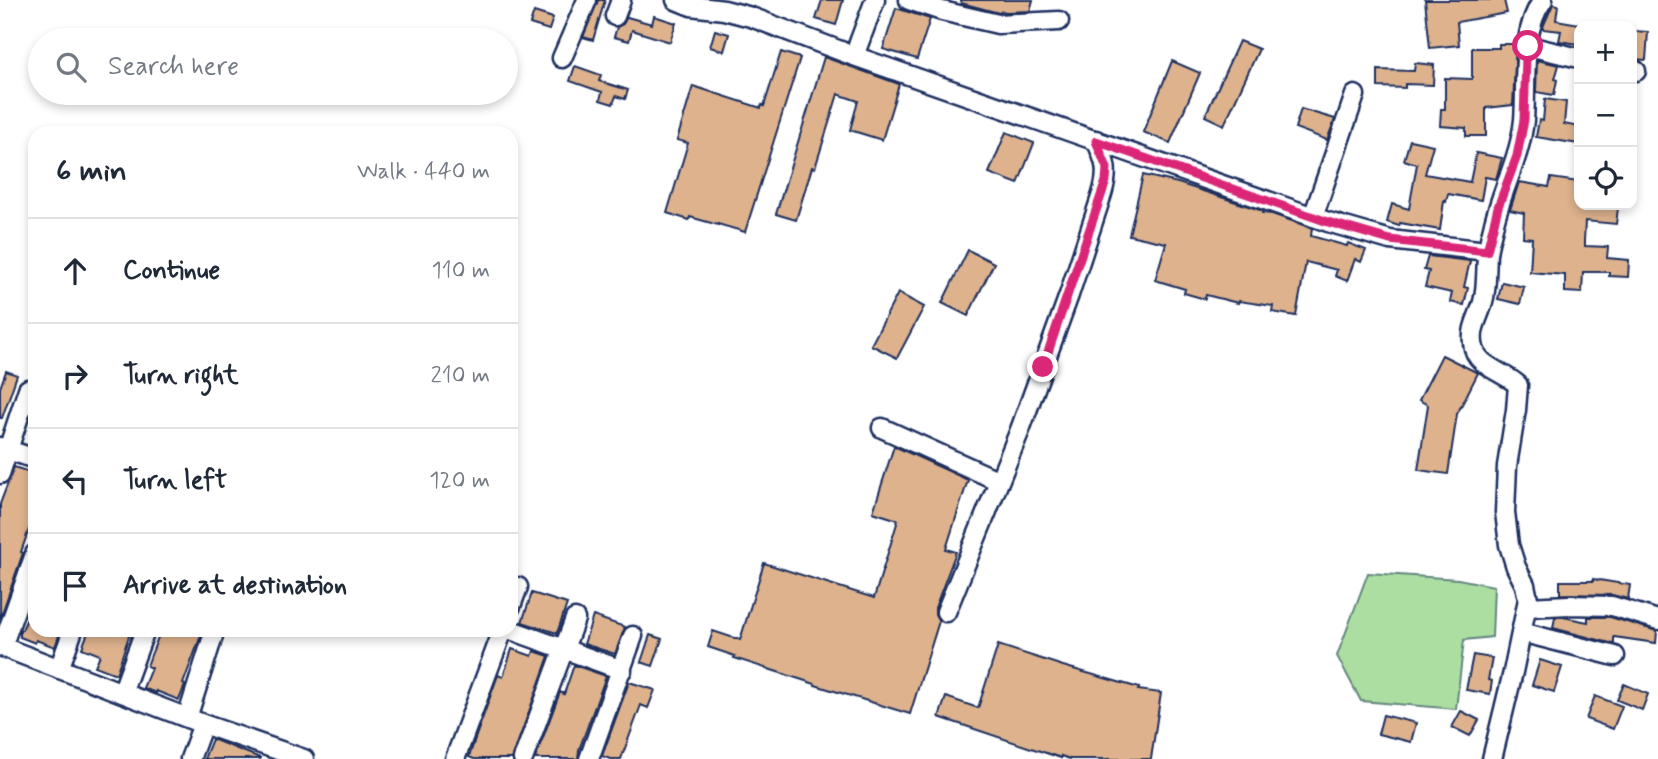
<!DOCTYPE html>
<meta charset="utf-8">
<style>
body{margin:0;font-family:Mynerve,sans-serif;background:#f2f2f3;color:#1f2937}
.controls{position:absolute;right:21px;top:21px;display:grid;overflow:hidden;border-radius:14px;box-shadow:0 4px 10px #0003}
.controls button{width:63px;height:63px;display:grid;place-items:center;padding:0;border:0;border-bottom:2px solid #e0e1e3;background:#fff;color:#1f2937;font:35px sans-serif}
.stop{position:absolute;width:21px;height:21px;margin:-16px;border:5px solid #db2777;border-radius:50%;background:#fff}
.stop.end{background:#db2777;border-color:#fff;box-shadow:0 2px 7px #0008}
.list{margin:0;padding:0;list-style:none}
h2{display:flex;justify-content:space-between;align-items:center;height:91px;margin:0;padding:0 28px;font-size:30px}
h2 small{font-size:23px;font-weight:400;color:#747a83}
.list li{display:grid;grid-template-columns:46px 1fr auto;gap:21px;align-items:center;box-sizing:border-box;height:105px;padding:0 28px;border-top:2px solid #e0e1e3}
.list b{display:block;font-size:26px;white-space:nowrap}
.list em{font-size:23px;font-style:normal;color:#747a83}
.icon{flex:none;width:38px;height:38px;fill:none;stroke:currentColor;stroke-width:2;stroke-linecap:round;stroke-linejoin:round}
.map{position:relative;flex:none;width:1658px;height:759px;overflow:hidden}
.search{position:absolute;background:#fff;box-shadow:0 4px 10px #0003;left:28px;top:28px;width:490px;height:77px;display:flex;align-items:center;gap:18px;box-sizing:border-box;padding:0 24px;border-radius:38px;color:#747a83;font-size:26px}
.panel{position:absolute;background:#fff;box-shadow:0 4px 10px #0003;left:28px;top:126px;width:490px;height:511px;border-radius:21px}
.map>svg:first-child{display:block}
.green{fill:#abdea0;stroke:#63867f;stroke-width:2}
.building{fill:#ddb28d;stroke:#1b2f5e;stroke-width:2}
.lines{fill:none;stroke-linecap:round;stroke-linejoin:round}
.minor-casing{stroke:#1b2f5e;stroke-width:23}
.minor{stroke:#fff;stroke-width:18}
.route{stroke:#db2777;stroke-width:9}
</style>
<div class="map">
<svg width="1658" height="759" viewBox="0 0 1658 759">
<rect width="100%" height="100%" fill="#fff"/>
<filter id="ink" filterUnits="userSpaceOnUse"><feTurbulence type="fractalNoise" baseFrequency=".0143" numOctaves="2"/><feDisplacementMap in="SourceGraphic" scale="14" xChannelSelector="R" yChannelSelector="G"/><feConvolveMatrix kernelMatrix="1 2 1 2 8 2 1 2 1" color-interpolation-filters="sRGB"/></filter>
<g filter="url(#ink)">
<path class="green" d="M1368 573 1458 579 1494 586 1492 637 1464 640 1456 709 1361 701 1337 656Z"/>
<path class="building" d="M598 0H605L593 40 583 37Z
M822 0H843L836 25 816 19Z
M961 0H1033L1030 11 1006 12 1002 11 999 13 961 3Z
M1425 0H1504L1507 13 1457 22 1459 45 1430 48Z
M1553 4 1558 5 1556 20 1591 26H1579V44L1559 41 1561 31 1542 29Z
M896 8 930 19 917 59 883 49Z
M534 12 553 18 549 30 530 24Z
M654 16 676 23 670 42 632 30 629 41 614 37 617 27 623 24 627 17 652 24Z
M715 30 729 34 724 51 710 47Z
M1632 31 1648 32 1646 60 1632 59Z
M1239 41 1259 49 1224 125 1205 116Z
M1499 44H1516L1513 105 1486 108V136H1466V128L1440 126 1441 109H1445V78L1472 79V48H1499Z
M781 52 800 58 745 232 718 224V225L690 217 689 220 667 213 688 143 677 140 693 86 761 108 762 105 764 106Z
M824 57 899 84 882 140 850 130 858 101 838 94 815 168 812 167 796 220 776 214Z
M1537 60 1559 65 1555 79 1557 80 1554 95 1536 92Z
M1172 61 1200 73 1170 143 1143 132Z
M1415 63 1434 65 1433 85 1405 84V88L1378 87V70L1414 71Z
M575 66 601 75 599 81 628 90 625 99 616 96 613 104 600 100 602 92 570 81Z
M1545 99 1566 102 1564 124 1579 127V144L1536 137 1539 120 1543 121Z
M1301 109 1335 119 1327 140 1295 128Z
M1006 132 1034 143 1018 184 989 173Z
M1410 140 1433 145 1425 174 1470 182 1476 153 1502 158 1496 179 1485 177 1481 200 1448 194 1446 202 1444 201 1440 230 1400 223 1399 226 1387 222 1392 204 1409 209 1417 164 1404 160Z
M1143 175 1178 183 1212 194 1263 211 1262 213 1272 214 1312 228 1311 236 1347 246 1348 243 1366 250 1361 262 1355 259 1347 281 1335 276 1337 270 1306 262 1296 316 1272 312 1273 306 1239 301 1238 303 1206 295 1205 299 1184 293 1185 289 1155 280 1166 243 1129 235Z
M1551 178 1579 182V205L1618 208 1616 224 1585 221 1584 241H1585V246L1608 247 1607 258 1629 260 1628 277 1609 276V272H1583L1582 293 1565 292V275L1530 272 1532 238 1523 237 1524 213 1510 210 1519 182 1549 187Z
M968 250 994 263 968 316 942 303Z
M1428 256 1470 261 1464 287 1468 288 1464 305 1450 302 1452 293 1425 287 1429 271 1424 270Z
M1502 282 1524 287 1520 304 1498 299Z
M898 293 924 307 897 358 871 345Z
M1442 355 1478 373 1457 414 1448 474 1418 470 1428 405 1419 400Z
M6 371 17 375 2 418H0V388Z
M894 446 968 480 946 549 956 552 935 608V614L939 621 910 714 815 685V684L734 658 735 656 708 647 713 631 740 640 764 563 874 598 898 520 873 512Z
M14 467 35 474V512L21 552 23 553 0 619V504Z
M1593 579 1630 585 1628 599 1612 595 1560 594V581H1593Z
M532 593 567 604 557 633 522 622Z
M35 600V630H61L55 647 36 640 35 643 20 637V630H22Z
M593 616 625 627 615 654 584 644Z
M1555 617H1563L1588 622V617H1610L1657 631 1656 643 1614 637V644L1553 628Z
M89 630H131L116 674 95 666 100 655 82 648Z
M161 630H203L183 684 185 685 179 700 156 691V693L143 688 151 668 147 666 151 655Z
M650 635 662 639 653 666 641 662Z
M998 645 1063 666 1139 688 1138 690 1161 693 1151 759H1070L1061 756V758L939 717 946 697 978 708Z
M512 649 532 656 534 651 549 656 512 759H474L469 757 476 736 498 675 503 677Z
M1473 655 1492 658 1488 680 1492 681 1490 694 1466 690Z
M1540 660 1562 667 1554 692 1532 685Z
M574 665 606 676 579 750 578 759H535L560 692 564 694Z
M629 682 655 690 648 708 641 705 621 759H610L602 756Z
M1624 684 1648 694 1642 710 1617 700Z
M1595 696 1622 706 1613 729 1586 719Z
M1461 711 1479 720 1470 736 1452 727Z
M1383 715 1416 723 1411 742 1378 734Z
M212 739 260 758V759H204Z"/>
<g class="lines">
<g class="minor-casing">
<path id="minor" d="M676 0 691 6 724 10 751 17 854 56 1328 222 1390 240 1487 251
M909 0 942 11 998 24 1059 21
M615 16 621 0
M1528 46 1579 58
M854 56 875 0
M562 58 587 0
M1632 70 1636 71
M1313 217 1355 95
M882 428 999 481
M0 447 35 459
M0 474 28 389
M511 606 518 587
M1527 607 1569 605 1612 606 1658 620
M946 612 1020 430 1069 295 1102 194C1109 171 1106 162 1096 140
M511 630 622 670
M1521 632 1615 656
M0 646 203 724 304 759
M2 647 35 554
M59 669 73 630
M122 693 145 630
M187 718 215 630
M190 759 203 724
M455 759 503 630
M523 759 575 619
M589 759 633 636
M1492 759 1513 672 1528 599 1525 585 1516 567 1509 545 1505 512 1507 466 1516 410 1518 385C1503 371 1475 367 1473 343 1471 327 1479 317 1483 302 1487 287 1486 270 1487 254 1488 244 1492 233 1494 223 1503 187 1520 157 1524 120 1527 83 1520 31 1543 0"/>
</g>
<use href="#minor" class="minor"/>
</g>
</g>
<g class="lines" filter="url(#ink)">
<path class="route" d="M1043 367 1106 181 1107 168 1096 141 1328 222 1390 240 1487 251 1498 207 1517 156 1524 120 1526 57 1528 46"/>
</g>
</svg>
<div class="controls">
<button>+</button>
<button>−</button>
<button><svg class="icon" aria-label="locate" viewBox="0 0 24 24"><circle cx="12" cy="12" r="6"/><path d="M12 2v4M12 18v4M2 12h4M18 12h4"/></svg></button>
</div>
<div class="stop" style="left:1528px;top:46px"></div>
<div class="stop end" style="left:1043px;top:367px"></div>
<div class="search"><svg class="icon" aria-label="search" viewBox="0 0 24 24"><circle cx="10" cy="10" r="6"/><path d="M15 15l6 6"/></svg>Search here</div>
<section class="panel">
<h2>6 min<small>Walk · 440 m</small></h2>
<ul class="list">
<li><svg class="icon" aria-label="ahead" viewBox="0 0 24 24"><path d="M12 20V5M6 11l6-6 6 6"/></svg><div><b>Continue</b></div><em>110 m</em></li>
<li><svg class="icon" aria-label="right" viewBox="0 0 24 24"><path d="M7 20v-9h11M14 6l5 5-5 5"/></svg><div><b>Turn right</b></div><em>210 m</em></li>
<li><svg class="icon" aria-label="left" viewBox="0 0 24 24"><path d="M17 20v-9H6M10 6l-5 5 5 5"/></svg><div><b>Turn left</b></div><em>120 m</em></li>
<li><svg class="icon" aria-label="arrive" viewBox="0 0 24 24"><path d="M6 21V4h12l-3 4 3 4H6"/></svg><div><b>Arrive at destination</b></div></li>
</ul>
</section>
</div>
